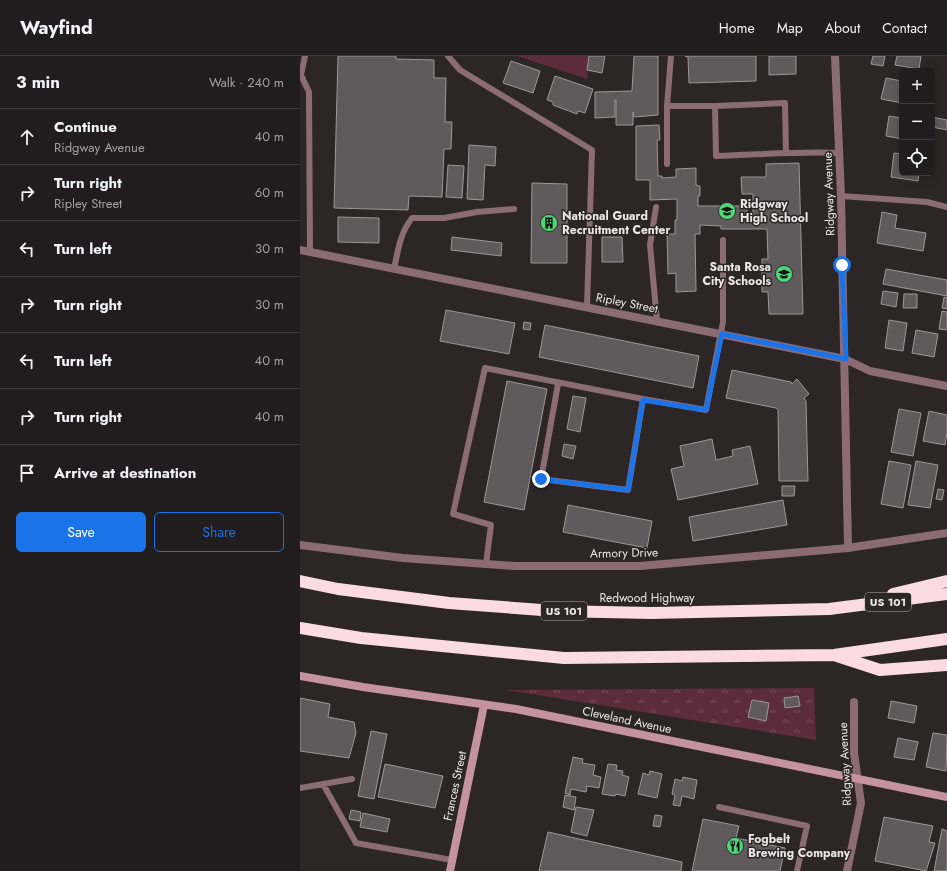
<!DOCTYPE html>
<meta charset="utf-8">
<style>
body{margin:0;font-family:Jost,sans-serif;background:#2d292a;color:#f1f3f6}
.controls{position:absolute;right:12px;top:12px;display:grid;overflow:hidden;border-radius:6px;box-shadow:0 2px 10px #0003}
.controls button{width:36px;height:36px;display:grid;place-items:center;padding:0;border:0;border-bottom:1px solid #3e3a3b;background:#211c1d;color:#f1f3f6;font:20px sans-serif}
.stop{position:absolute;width:12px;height:12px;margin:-9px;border:3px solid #1a73e8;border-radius:50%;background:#fff}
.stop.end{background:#1a73e8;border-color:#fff;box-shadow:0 1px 4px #0008}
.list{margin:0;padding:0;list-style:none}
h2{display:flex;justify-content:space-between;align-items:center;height:52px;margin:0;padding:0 16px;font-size:17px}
h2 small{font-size:13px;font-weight:400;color:#a2a1a4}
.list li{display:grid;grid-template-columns:26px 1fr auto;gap:12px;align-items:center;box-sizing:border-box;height:56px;padding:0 16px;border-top:1px solid #3e3a3b}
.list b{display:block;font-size:15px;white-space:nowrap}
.list p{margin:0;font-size:13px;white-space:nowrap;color:#a2a1a4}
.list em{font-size:13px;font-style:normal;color:#a2a1a4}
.actions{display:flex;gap:8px;padding:12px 16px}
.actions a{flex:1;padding:9px 0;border:1px solid #1a73e8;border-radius:6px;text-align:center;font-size:14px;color:#1a73e8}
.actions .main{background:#1a73e8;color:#fff}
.icon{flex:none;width:22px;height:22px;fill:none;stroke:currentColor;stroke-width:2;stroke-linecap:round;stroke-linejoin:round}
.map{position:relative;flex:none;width:647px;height:815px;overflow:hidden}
header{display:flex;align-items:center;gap:24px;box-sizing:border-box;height:56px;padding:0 20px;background:#211c1d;border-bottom:1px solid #3e3a3b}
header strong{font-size:19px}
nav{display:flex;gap:22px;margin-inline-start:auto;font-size:14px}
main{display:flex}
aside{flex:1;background:#211c1d}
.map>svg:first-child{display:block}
.grass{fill:url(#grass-tufts)}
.pitch{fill:#5c2c3c}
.building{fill:#615a5c;stroke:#9e9698}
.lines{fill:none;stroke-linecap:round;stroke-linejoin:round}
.lane{stroke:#8b6c75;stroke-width:6}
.street{stroke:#8b6c75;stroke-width:8}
.secondary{stroke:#c492a1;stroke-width:8}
.highway{stroke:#fadae3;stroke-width:12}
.route{stroke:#1a73e8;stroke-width:5}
.labels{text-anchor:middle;stroke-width:3;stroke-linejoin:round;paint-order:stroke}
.shield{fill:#2c2627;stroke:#b2adae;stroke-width:1}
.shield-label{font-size:11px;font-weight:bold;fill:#ebe7e8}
.street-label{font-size:12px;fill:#ebe7e8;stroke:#2c2627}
.poi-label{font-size:12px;font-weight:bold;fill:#ebe7e8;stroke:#2c2627;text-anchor:start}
</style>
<header>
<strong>Wayfind</strong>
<nav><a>Home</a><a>Map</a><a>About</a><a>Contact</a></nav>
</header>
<main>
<aside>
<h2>3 min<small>Walk · 240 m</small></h2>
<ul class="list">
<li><svg class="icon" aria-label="ahead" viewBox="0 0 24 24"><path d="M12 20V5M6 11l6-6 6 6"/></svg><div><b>Continue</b><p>Ridgway Avenue</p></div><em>40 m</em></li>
<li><svg class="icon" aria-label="right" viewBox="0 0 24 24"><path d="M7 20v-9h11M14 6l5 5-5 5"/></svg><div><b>Turn right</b><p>Ripley Street</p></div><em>60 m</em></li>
<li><svg class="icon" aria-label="left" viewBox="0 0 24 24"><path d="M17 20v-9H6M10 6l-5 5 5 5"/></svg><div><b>Turn left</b></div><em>30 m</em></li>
<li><svg class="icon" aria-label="right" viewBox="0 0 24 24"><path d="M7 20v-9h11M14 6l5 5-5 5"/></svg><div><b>Turn right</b></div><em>30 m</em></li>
<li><svg class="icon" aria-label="left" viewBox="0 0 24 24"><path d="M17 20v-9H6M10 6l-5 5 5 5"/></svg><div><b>Turn left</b></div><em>40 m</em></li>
<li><svg class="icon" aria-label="right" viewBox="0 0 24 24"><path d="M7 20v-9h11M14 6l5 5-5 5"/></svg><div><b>Turn right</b></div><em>40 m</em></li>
<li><svg class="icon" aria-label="arrive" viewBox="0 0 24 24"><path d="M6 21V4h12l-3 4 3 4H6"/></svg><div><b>Arrive at destination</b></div></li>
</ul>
<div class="actions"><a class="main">Save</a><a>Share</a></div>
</aside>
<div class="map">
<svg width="647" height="815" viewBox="0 0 647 815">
<defs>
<pattern id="grass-tufts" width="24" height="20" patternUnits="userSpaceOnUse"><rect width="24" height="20" fill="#5c2c3c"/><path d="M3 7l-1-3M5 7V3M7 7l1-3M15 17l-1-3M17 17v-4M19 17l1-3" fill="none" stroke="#744b58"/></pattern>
</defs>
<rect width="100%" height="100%" fill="#2c2627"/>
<path class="grass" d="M514 632 516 684 207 634Z"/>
<path class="pitch" d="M217 0H290L287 23Z"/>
<path class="building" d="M38 0H96V3L134 4V22H146L145 66H152L151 93H144L142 141 109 140 108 154 34 152Z
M289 0H305L302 17 287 14Z
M334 0H358V59L334 61 333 56V69H316V44H315V61L295 62V36L332 35Z
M385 0H456V25L389 27 388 1Z
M469 0H496V18L469 19Z
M573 0H585L583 10 571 8Z
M597 0H621L619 13 595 9Z
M211 5 240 15 233 37 203 27Z
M255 20 293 33 285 57 278 55 277 58 253 49V46L247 44Z
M586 22 602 25V47L581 43Z
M589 60 602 62V83L586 80Z
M632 61 647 64V74L632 71Z
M359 69 360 84H357L358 120H362V122L376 121V113L396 112V129L400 130V140H398V150H447V167L453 166V138H442L441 121H466V108L499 107 503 258H469L468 236H462V203H468L467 173H421V170L400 169V178H395L396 235 376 236V217L368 218 367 178H375V164H377V143L350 144V124H336V70Z
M169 89 196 91 195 110 185 109 183 144 167 143Z
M594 97 602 98V117H619L618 125 591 121Z
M148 109 164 110 162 142 146 141Z
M232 127 267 128V207H231Z
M582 156 597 159 595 172 626 177 623 195 577 187Z
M38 161 79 162V187L38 186Z
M152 181 202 187 201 200 151 194Z
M302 181H322L323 206H302Z
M586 213 647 224V240L583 228Z
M583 235 598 237 596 251 581 248Z
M604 238H617V252H603Z
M644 241 647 242V253L642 252Z
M146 254 215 267 209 298 140 285Z
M642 255 647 256V274L639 273Z
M589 264 607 267 603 295 585 292Z
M224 266 231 267 230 274 223 273Z
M245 269 399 300 393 332 239 301Z
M616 274 638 278 634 301 612 297Z
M432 314 491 326 492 328 497 323 509 338 504 342 506 345 508 425H479L478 354 476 352 426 342Z
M207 325 247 333 224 454 184 446Z
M273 340 286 342 280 376 267 373Z
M599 353 621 357 613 400 591 396Z
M629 355 647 359V377L645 389 623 385Z
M412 383 416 404 433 400 432 394 450 390 458 428 378 444 371 413 384 410 380 390Z
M264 388 276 390 273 403 262 400Z
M589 405 611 409 603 452 581 448Z
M616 405 638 409 630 452 608 449Z
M482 430H495L494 440H482Z
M638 433 644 434 642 444 636 443Z
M483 444 487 469 393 485 389 461Z
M268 449 352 465 347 492 263 476Z
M498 640 500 650 485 652 484 642Z
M0 642 30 648 28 661 54 666 56 677 49 702 0 695Z
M452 644 469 647 466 665 448 661Z
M591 645 617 650 614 667 588 662Z
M71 675 87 678 74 743 58 740Z
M633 677 647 679 646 715 626 711Z
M598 682 618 686 614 704 594 701Z
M273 701 283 703 282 707 295 709 293 719 301 721 299 732 287 730 286 736 271 733 270 739 265 737Z
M85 708 143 720 135 752 78 741Z
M308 708 317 709 316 714 323 715 322 719 329 721 325 740 316 738 315 740 302 738Z
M350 715 362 718 357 742 338 738 343 717 349 719Z
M383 721 397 724 394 743 382 740 380 750 373 749 375 739 372 738 375 723 382 725Z
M265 739 276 741 274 754 263 751Z
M276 751 294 754 287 780 271 776Z
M51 754 61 756 60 765 49 763Z
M63 757 90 763 87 776 60 771Z
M355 759 362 760 360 771 353 770Z
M584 761 633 770 629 786 635 787 626 815 575 805Z
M403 763 439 770 436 782 485 792 480 815H392Z
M642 773 647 775V815H634Z
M248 776 382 806 381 815H239Z"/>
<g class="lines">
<path class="lane" d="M5 0 1 19 9 36 10 196
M148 0 160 14 292 94 287 251
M367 50 371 0
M486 97 485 47 415 50 416 100C457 99 499 95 540 97
M367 108V50H415
M541 140 627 146 647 151
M356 151 350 189 357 265
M94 213C98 195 100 177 112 162H144L177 156 214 153
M343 343 406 354 423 266V184
M186 508 191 469 153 458 185 312 343 343 328 434 241 423 258 328
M23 728 56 787 152 804
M0 732 52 723
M419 751 507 770 497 815"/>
<path class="street" d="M535 0 541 140 548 492
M0 194 545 303 570 315 647 330
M0 489 103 502 214 510H340L548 492 647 477
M547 815 561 747 554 697V646"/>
<path class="secondary" d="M0 620 63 631 216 653 647 741
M150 815 184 649"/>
<path class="highway" d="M0 525 38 533 149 547 255 555 351 557 529 553 647 538
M593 538 647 525
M0 572 61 582 264 602 534 599 647 583
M537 600 580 614 647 609"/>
</g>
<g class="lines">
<path class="route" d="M241 423 328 434 343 344 406 354 422 278 546 303 542 209"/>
</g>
<defs>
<g id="school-disc" transform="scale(0.9)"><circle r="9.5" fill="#4fd675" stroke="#2c2627"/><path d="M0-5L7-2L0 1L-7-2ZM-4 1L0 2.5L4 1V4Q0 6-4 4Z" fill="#111"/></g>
<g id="building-disc" transform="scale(0.9)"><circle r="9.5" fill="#4fd675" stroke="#2c2627"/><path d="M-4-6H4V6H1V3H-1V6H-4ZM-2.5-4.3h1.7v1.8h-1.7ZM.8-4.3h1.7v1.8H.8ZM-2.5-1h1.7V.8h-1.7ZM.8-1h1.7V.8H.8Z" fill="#111"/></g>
<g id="restaurant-disc" transform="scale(0.9)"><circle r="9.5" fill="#4fd675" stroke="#2c2627"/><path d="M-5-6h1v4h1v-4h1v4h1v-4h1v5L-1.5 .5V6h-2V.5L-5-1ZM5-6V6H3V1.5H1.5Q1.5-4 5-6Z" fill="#111"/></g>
</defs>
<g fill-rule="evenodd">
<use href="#school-disc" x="427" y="155"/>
<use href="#building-disc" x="249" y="167"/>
<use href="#school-disc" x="484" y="218"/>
<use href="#restaurant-disc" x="435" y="790"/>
</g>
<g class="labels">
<g class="shield">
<rect x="565" y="537" width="46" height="18" rx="3"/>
<rect x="241" y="546" width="46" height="18" rx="3"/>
</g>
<g class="shield-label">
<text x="588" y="550">US 101</text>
<text x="264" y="559">US 101</text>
</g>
<g class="street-label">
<text transform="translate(529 138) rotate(-92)" y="4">Ridgway Avenue</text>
<text transform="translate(327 247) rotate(11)" y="4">Ripley Street</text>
<text transform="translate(324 497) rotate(-1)" y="4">Armory Drive</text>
<text x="347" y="546">Redwood Highway</text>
<text transform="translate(327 664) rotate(12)" y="4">Cleveland Avenue</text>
<text transform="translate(545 708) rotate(-93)" y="4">Ridgway Avenue</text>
<text transform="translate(155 730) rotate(-78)" y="4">Frances Street</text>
</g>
<g class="poi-label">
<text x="440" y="152">Ridgway<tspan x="440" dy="14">High School</tspan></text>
<text x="262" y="164">National Guard<tspan x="262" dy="14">Recruitment Center</tspan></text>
<text x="471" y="215" text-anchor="end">Santa Rosa<tspan x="471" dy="14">City Schools</tspan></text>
<text x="448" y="787">Fogbelt<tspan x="448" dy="14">Brewing Company</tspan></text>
</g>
</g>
</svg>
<div class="controls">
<button>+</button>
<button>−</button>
<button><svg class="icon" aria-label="locate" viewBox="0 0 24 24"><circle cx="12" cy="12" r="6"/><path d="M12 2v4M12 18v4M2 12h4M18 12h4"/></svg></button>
</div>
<div class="stop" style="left:542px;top:209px"></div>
<div class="stop end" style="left:241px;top:423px"></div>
</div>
</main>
